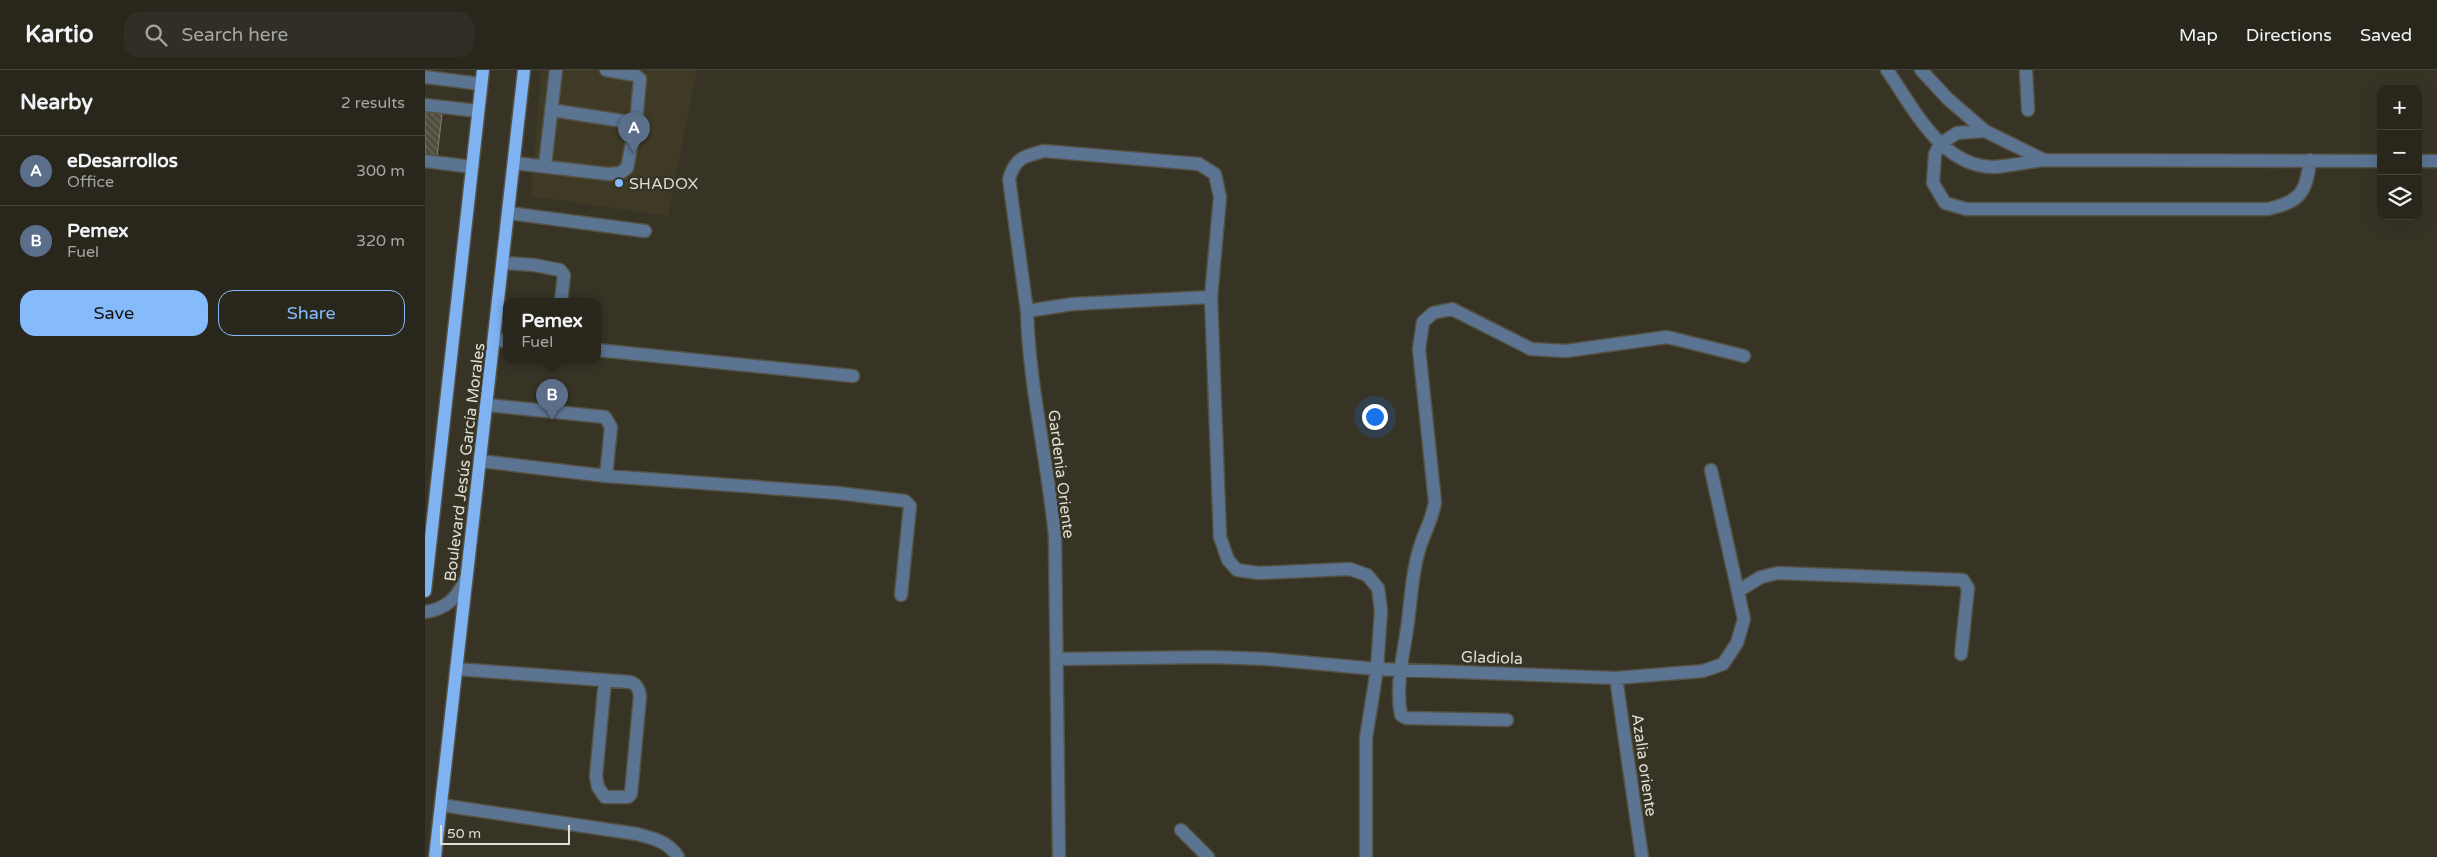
<!DOCTYPE html>
<meta charset="utf-8">
<style>
body{margin:0;font-family:"Varela Round",sans-serif;background:#312f25;color:#f1f3f6}
.controls{position:absolute;right:15px;top:15px;display:grid;overflow:hidden;border-radius:10px;box-shadow:0 5px 20px #0002}
.controls button{width:45px;height:45px;display:grid;place-items:center;padding:0;border:0;border-bottom:1px solid #45443b;background:#29271c;color:#f1f3f6;font:25px sans-serif}
.scale{position:absolute;left:15px;bottom:12px;width:130px;box-sizing:border-box;padding-left:5px;border:2px solid #dfddd4;border-top:0;font-size:14px;line-height:18px;white-space:nowrap;color:#dfddd4;-webkit-text-stroke:4px #373426;paint-order:stroke}
.you{position:absolute;left:949px;top:346px;width:18px;height:18px;margin:-12px;border:4px solid #fff;border-radius:50%;background:#1a73e8;box-shadow:0 0 0 8px #1a73e833}
.badge{display:grid;place-items:center;width:32px;height:32px;border-radius:50%;background:#86bbfb;color:#fff;font-size:16px;font-weight:700}
.pin{position:absolute;translate:-50% -41px;filter:drop-shadow(0 1px 2px #0008)}
.pin::after{content:'';position:absolute;top:26px;width:18px;height:15px;background:inherit;clip-path:polygon(0 0,100% 0,50% 100%)}
.popup{position:absolute;left:78px;top:228px;width:98px;height:65px;box-sizing:border-box;display:grid;place-content:center;border-radius:10px;background:#29271c;filter:drop-shadow(0 1px 4px #0005);font-size:16px;white-space:nowrap;color:#a5a5a3}
.popup b{font-size:19px;color:#f1f3f6}
.popup::after{content:'';position:absolute;left:50%;top:100%;margin-left:-10px;border:10px solid transparent;border-top-color:#29271c}
.list{margin:0;padding:0;list-style:none}
h2{display:flex;justify-content:space-between;align-items:center;height:65px;margin:0;padding:0 20px;font-size:21px}
h2 small{font-size:16px;font-weight:400;color:#a5a5a3}
.list li{display:grid;grid-template-columns:32px 1fr auto;gap:15px;align-items:center;box-sizing:border-box;height:70px;padding:0 20px;border-top:1px solid #45443b}
.list b{display:block;font-size:19px;white-space:nowrap}
.list p{margin:0;font-size:16px;white-space:nowrap;color:#a5a5a3}
.list em{font-size:16px;font-style:normal;color:#a5a5a3}
.actions{display:flex;gap:10px;padding:15px 20px}
.actions a{flex:1;padding:11px 0;border:1px solid #86bbfb;border-radius:15px;text-align:center;font-size:18px;color:#86bbfb}
.actions .main{background:#86bbfb;color:#111}
.icon{flex:none;width:28px;height:28px;fill:none;stroke:currentColor;stroke-width:2;stroke-linecap:round;stroke-linejoin:round}
.map{position:relative;flex:none;width:2012px;height:787px;overflow:hidden}
header{display:flex;align-items:center;gap:30px;box-sizing:border-box;height:70px;padding:0 25px;background:#29271c;border-bottom:1px solid #45443b}
header strong{font-size:24px}
nav{display:flex;gap:28px;margin-inline-start:auto;font-size:18px}
.search{width:350px;height:45px;background:#312f25;display:flex;align-items:center;gap:12px;box-sizing:border-box;padding:0 18px;border-radius:15px;color:#a5a5a3;font-size:19px}
main{display:flex}
aside{flex:1;background:#29271c}
.map>svg:first-child{display:block}
.built{fill:#3f3a25}
.building{fill:url(#building-back-hatch);stroke:#837f6e}
.lines{fill:none;stroke-linecap:round;stroke-linejoin:round}
.minor-casing{stroke:#555245;stroke-width:15}
.major-casing{stroke:#555245;stroke-width:15}
.minor{stroke:#5b7492;stroke-width:12}
.major{stroke:#7fb3f1;stroke-width:12}
.poi-dot{fill:#86bbfb;stroke:#373426;stroke-width:2}
.labels{text-anchor:middle;stroke-width:5;stroke-linejoin:round;paint-order:stroke}
.poi-label{font-size:16px;fill:#dfddd4;stroke:#373426;text-anchor:start}
.street-label{font-size:16px;fill:#dfddd4;stroke:#373426}
</style>
<header>
<strong>Kartio</strong>
<div class="search"><svg class="icon" aria-label="search" viewBox="0 0 24 24"><circle cx="10" cy="10" r="6"/><path d="M15 15l6 6"/></svg>Search here</div>
<nav><a>Map</a><a>Directions</a><a>Saved</a></nav>
</header>
<main>
<aside>
<h2>Nearby<small>2 results</small></h2>
<ul class="list">
<li><span class="badge" style="background:#5c6f8a">A</span><div><b>eDesarrollos</b><p>Office</p></div><em>300 m</em></li>
<li><span class="badge" style="background:#5c6f8a">B</span><div><b>Pemex</b><p>Fuel</p></div><em>320 m</em></li>
</ul>
<div class="actions"><a class="main">Save</a><a>Share</a></div>
</aside>
<div class="map">
<svg width="2012" height="787" viewBox="0 0 2012 787">
<defs>
<pattern id="building-back-hatch" width="6" height="6" patternUnits="userSpaceOnUse" patternTransform="scale(1.25)"><rect width="6" height="6" fill="#514e3f"/><path d="M-1 5l2 2M0 0l6 6M5-1l2 2" fill="none" stroke="#6a675a"/></pattern>
</defs>
<rect width="100%" height="100%" fill="#373426"/>
<path class="built" d="M116 0H272L243 146 106 126Z"/>
<path class="building" d="M0 42 17 44 12 87 0 86Z"/>
<g class="lines">
<g class="minor-casing">
<path id="minor" d="M1462 0C1488 37 1516 97 1569 97 1585 96 1603 92 1619 90L1956 91
M1496 0 1523 29 1560 61 1619 90
M1601 0 1603 40
M0 7 56 14
M0 35 53 41
M126 40 211 53
M1560 61 1532 63 1515 74 1510 84 1508 113 1520 133 1541 139H1843C1876 131 1881 123 1885 90
M0 91 47 97
M1993 91H2012
M89 93 183 104 195 103 202 98 211 53 215 9 210 5 181 0
M120 95 131 0
M83 143 220 161
M78 193 109 195 135 200 139 205 136 231
M602 241 584 109C590 88 599 86 619 81L774 94 790 104 795 127 786 227 795 467 803 490 812 500 834 503 925 499 942 505 953 518 956 540 952 599 941 668V787
M70 270 82 271
M172 280 428 306
M55 391 181 406 186 357 180 347 62 335
M181 406 413 423 480 431 485 436 476 525
M1313 521 1336 507 1353 503 1538 510 1543 518 1536 584
M0 542C20 539 32 529 40 510
M632 589 788 587 842 589 952 599 1191 608 1278 601 1298 594 1312 573 1319 549 1286 400
M31 599 205 612C212 614 214 619 215 626L206 724 203 727H180L173 717 171 706 180 610
M1191 608 1217 787
M1082 650 981 648 976 645C970 616 979 582 983 552 986 528 987 503 994 480 999 462 1007 451 1010 432L994 279 998 252 1008 243 1027 239 1106 279 1141 281 1242 267 1319 286
M16 735 212 764C229 769 243 771 253 787
M756 760 783 787
M634 787 630 467C623 391 604 317 602 241L648 234 786 227"/>
</g>
<g class="major-casing">
<path id="major" d="M0 521 58 0
M10 787 99 0"/>
</g>
<use href="#minor" class="minor"/>
<use href="#major" class="major"/>
</g>
<circle class="poi-dot" cx="194" cy="113" r="5"/>
<g class="labels">
<g class="poi-label">
<text x="204" y="119">SHADOX</text>
</g>
<g class="street-label">
<text transform="translate(39 392) rotate(-83)" y="6">Boulevard Jesús García Morales</text>
<text transform="translate(637 404) rotate(83)" y="6">Gardenia Oriente</text>
<text transform="translate(1067 587) rotate(2)" y="6">Gladiola</text>
<text transform="translate(1220 695) rotate(82)" y="6">Azalia oriente</text>
</g>
</g>
</svg>
<div class="controls">
<button>+</button>
<button>−</button>
<button><svg class="icon" aria-label="layers" viewBox="0 0 24 24"><path d="M12 4l9 5-9 5-9-5zM3 14l9 5 9-5"/></svg></button>
</div>
<div class="scale">50 m</div>
<div class="you"></div>
<div class="pin badge" style="left:209px;top:83px;background:#5c6f8a">A</div>
<div class="pin badge" style="left:127px;top:350px;background:#5c6f8a">B</div>
<div class="popup"><b>Pemex</b>Fuel</div>
</div>
</main>
